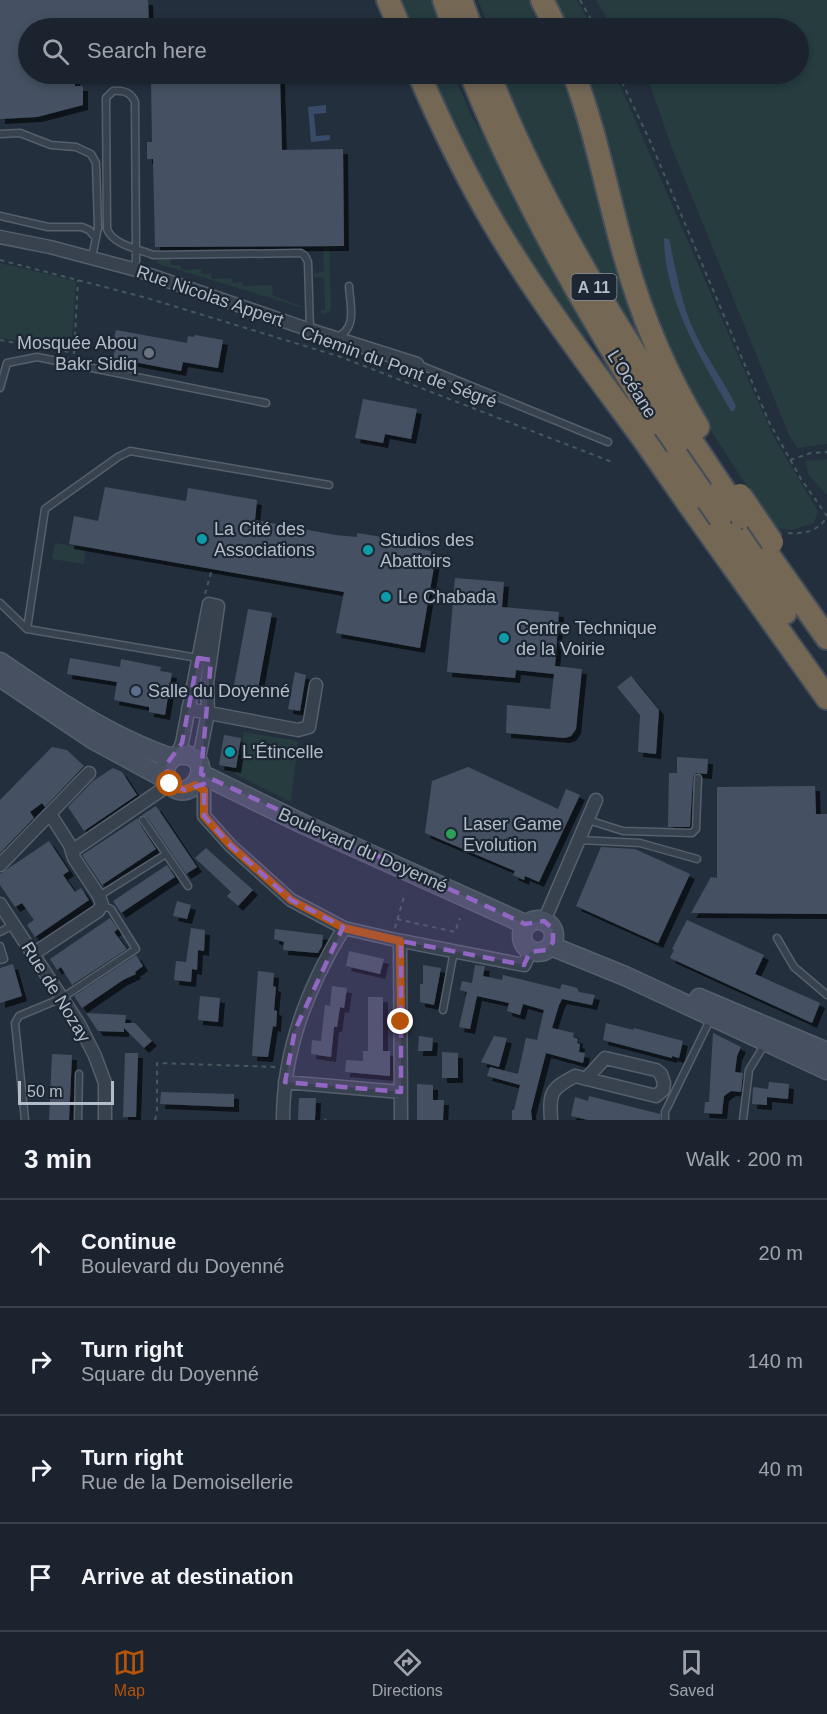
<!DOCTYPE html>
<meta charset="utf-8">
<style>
body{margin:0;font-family:Arial,sans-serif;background:#282f3a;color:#f1f3f6}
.scale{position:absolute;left:18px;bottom:15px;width:96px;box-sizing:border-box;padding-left:6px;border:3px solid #b4bcc9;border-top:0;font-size:16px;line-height:21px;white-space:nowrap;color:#b4bcc9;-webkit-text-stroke:4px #1d2633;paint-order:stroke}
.stop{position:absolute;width:18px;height:18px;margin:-14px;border:4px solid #b45309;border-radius:50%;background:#fff}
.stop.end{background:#b45309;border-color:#fff;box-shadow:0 2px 6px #0008}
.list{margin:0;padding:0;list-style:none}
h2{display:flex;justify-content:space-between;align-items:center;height:78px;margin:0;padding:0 24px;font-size:26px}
h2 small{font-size:20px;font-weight:400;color:#a0a4aa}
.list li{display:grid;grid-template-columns:39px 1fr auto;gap:18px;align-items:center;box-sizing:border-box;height:108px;padding:0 24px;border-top:2px solid #39404a}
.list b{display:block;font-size:22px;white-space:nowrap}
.list p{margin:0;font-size:20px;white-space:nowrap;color:#a0a4aa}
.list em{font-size:20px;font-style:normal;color:#a0a4aa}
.icon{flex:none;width:33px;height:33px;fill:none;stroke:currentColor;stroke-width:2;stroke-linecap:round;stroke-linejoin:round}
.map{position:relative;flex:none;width:827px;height:1120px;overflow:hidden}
.search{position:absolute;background:#1b232e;box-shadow:0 3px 9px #0003;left:18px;right:18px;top:18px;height:66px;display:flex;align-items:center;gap:15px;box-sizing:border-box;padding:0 21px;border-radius:33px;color:#a0a4aa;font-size:22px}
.sheet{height:510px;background:#1b232e}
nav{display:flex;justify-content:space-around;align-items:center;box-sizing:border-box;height:84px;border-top:2px solid #39404a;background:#1b232e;font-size:16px;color:#a0a4aa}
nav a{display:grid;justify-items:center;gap:3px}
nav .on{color:#b45309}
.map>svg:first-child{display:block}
.green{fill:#263c3f}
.water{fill:#394c67}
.building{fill:#455162;filter:url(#shadow)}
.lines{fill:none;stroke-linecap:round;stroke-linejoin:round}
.lane-casing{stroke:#565f6c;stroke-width:9}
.street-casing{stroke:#565f6c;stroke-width:15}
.secondary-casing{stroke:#565f6c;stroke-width:21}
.highway-casing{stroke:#434c59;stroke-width:26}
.path{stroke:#44595c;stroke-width:2;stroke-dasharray:4.5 4.5;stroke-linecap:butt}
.lane{stroke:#38414e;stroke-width:6}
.street{stroke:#38414e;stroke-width:12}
.secondary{stroke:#465061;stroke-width:18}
.highway{stroke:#746855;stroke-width:22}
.highway-bridge-casing{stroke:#434c59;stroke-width:26;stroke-linecap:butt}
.highway-bridge{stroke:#746855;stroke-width:22}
.route{stroke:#b45309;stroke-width:8}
.marked{fill:#9266c3;fill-opacity:0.2;stroke:#9266c3;stroke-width:4.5;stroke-dasharray:12 8;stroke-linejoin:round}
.worship-dot{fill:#6b7280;stroke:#1d2633;stroke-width:2}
.culture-dot{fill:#0f9aa8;stroke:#1d2633;stroke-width:2}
.service-dot{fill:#5c6f8a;stroke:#1d2633;stroke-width:2}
.leisure-dot{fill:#2e9e5b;stroke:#1d2633;stroke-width:2}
.labels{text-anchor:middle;stroke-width:4.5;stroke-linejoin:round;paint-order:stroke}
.shield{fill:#1d2633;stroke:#878f9c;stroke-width:1.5}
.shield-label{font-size:16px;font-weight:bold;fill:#b4bcc9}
.street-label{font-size:18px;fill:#b4bcc9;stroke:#1d2633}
.poi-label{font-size:18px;fill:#b4bcc9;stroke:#1d2633;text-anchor:start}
</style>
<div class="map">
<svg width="827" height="1120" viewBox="0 0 827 1120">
<defs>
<filter id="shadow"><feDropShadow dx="5" dy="5" stdDeviation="0" flood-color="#0009"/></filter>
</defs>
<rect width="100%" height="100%" fill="#242f3e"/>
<path class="green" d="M398 0H434L442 28H410Z
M478 0H532L546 28H489Z
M554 0H577L592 28H567Z
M596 0H827V444L797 448 789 435 672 148 646 74H798V28H613Z
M431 74H454L471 115 499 163 592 344 569 320 511 234 467 153Z
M502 74H564L655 369 557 200 506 90Z
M585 74H615L773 436 818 511 814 523 792 530 774 528 713 434 683 381 663 335 642 274Z
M323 246H329L331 309 328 313 322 314 320 310H325L324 277H314V273L324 272Z
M159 259H170L171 265H180L181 270 201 269V274H211L212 279 232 278 233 283 242 282 243 286 272 285 273 296 304 307H300L156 263Z
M0 263 76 281 71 350 0 338Z
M827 459V495L808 474 806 461Z
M55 543 86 548 84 564 52 559Z
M244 732 298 741 291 802 235 774Z"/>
<path class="water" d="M326 105V113L314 114 316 136 330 135V140L311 142 308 107Z
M664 238 669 239C677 273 680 301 695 333 707 359 724 381 736 406L734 411H731C700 357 665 301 664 238Z"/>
<path class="building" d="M0 0H148L149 28H28V74H75V86H83V105L37 117 0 119Z
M166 74H236V78H280L282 150 343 149 344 246 155 247 153 159H147V142H152L151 81Z
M116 330 187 343 188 336 194 337 195 335 223 340 218 368 183 362 181 371 113 358 115 349H112Z
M363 399 417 409 411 439 385 434 383 443 355 438Z
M105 487 186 501 188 488 257 500 255 520 335 535 357 537V533L382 537 381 542 406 547 407 542 417 544 416 548 431 551 430 560 435 561 420 648 336 633 344 592 69 544 74 516 98 521Z
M455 578 504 582 502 607 559 612 555 666 582 669 576 729 571 736 565 738 506 733 507 705 550 709 554 674 516 670 515 678 447 672Z
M248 609 272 613 258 689 234 685Z
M70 658 120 667 121 659 161 667 160 671 172 673 165 715 149 712V707L114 700 117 682 67 674Z
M295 672 306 675 300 711 288 709Z
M631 676 659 710 656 754 638 752 640 715 617 687Z
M224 735 241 738 236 768 219 765Z
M52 747 67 750 84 766 45 807 42 803 30 812 34 818 0 853V800Z
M677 757 708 759 707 774 696 773 693 777 690 827H668L669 773H677Z
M468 767 558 809 566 789 580 795 539 882 525 876 524 880 513 875 515 871 425 833 432 781Z
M113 768 122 772 137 795 84 831 68 807 93 781Z
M815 786 816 814H827V914L691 913 711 877 717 878V787Z
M156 806 197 867 186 874 147 817 142 815Z
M138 818 139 823 156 849 102 885 82 855Z
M49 841 69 871 63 875 75 892 81 888 89 900 35 937 27 925 34 920 22 903 15 907 0 885V874Z
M601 847 635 849 690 874 658 943 576 906Z
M206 848 253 890 238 906 227 896 231 892 195 858Z
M167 865 175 877 121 913 113 901Z
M177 901 191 905 187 919 173 916Z
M110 918 118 929 114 932 127 949 72 985 61 967 57 970 50 959Z
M687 920 764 955 755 974 820 1003 812 1023 670 958 674 950 672 949Z
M191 928 205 930 204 951 198 950 197 970 192 969 191 982 174 980 176 961 186 962Z
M275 929 323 935 322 946 318 953 283 950 284 942 274 939Z
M349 951 384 959 380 974 346 966Z
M136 955 143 966 135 972 136 974 123 980 82 1008 74 996Z
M13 964 22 996 0 1003V968Z
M423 965 441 968 434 1005 420 1002V984H423Z
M475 965 485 966 483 976 502 980 503 975 560 989 562 984 577 988 579 992 595 995 592 1005 562 999 559 1005 552 1028 574 1033 573 1037 578 1039 577 1043 580 1044 579 1052 585 1053 583 1063 546 1053 531 1111 532 1120H512V1110H514L520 1085 487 1076 490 1067 518 1074 526 1038 537 1040 544 1010 523 1004 520 1015 507 1011 509 1003 477 996 470 1029 459 1027 467 992 460 990 462 981 472 983Z
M258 971 274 973 273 986 276 987 274 1010 277 1011 276 1027 273 1026 268 1057 252 1056Z
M332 986 347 988 344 1008 340 1007 337 1027H334L331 1057 311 1054 312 1040 321 1041 325 1005 330 1006Z
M200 996 220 998 218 1022 198 1020Z
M368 997H383V1051H390V1076L345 1072 346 1060 363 1061V1051H368Z
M86 1013 126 1015 125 1023H135L152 1041 144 1048 124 1028V1032L98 1031Z
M606 1023 633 1030 634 1028 683 1041 679 1058 672 1056V1058L603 1040Z
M713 1033 741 1047 737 1056 735 1072 743 1073 741 1092 731 1091 724 1096 722 1114 704 1113 705 1102H709Z
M419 1036 433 1038 432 1051H418Z
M494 1036 507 1038 499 1067 481 1062Z
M442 1052 458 1053V1078H442Z
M125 1053H138L136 1117H123Z
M52 1054 72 1055 69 1120H49Z
M769 1082 789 1084 788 1099 767 1097V1105L752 1104 753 1087 768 1089Z
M417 1084 433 1085V1100H444L443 1120H417Z
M161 1092 234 1094V1107L160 1104Z
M589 1096 660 1114V1120H588L571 1116 575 1097 588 1101Z
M299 1098H316L315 1120H298Z"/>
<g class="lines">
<g class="lane-casing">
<path id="lane" d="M0 134 20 133 51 145 76 147 91 154 96 163 98 228 92 257
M0 216 48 227H82L89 230 96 238
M133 269 136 261V248L135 102C131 92 123 90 113 91L106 98 107 229C113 245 139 249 153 255L301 253 305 256 308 262 310 330
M336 337C358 330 350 304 349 286
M417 364 608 442
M0 388 7 363 37 357 266 403
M0 603 27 629 198 658
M27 629 45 509 118 457 130 451 329 485
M143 820 188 886
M588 820 623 831 692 833 696 829 698 778
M579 840 640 843 697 859
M99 896 166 854
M0 932 13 925
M777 938 794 967 827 995
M0 946 4 959 0 960
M443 1010 454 951
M25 1120 15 1023 19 1016 62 998 136 949 111 909 102 905
M78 1120 79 1074
M665 1120V1112L711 1018
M743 1120 749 1070 766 1042"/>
</g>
<g class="street-casing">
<path id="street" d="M0 237 50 247 133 269 310 330 417 364
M188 709 298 730 309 727 316 685
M177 755 182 743 209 604 218 606 207 683 208 713 198 763
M204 790V816L231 846 291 900 344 928 392 939 524 965 531 950
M72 851 170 784
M0 865 89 773
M0 904 79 1024 95 1056 105 1083V1120
M544 921 596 800
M400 941 401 1120
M33 954 98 911 102 905 99 896 74 858 70 845 50 814
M285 1082 401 1092
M283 1120C283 1050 308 987 344 928
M551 1120C549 1092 551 1089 575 1076L656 1096 663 1090 664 1083 661 1074 656 1070 605 1058 586 1079"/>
</g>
<g class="secondary-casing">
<path id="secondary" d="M0 662C52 698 112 738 172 758
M0 677 94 740 166 779C189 814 219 758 185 755 171 753 162 766 166 779
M201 774 303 824 527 925
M522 936a16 16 0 1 1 32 0a16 16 0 1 1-32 0Z
M551 946 625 976 827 1070
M699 998 827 1052"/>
</g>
<g class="highway-casing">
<path id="highway" d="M388 0 400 28
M444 0 454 28
M461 0 471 28
M542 0 556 28
M419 74C441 125 466 176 494 224 539 300 593 370 645 441
M471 74C525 209 600 333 677 456
M489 74C547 222 634 355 722 487
M574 74C595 130 606 188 622 246 639 309 664 371 698 427
M688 503 827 698
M720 518 785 613
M753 533 827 638"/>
</g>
<path class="path" d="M580 0 596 28
M618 74 650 141 769 422 801 479 827 516
M0 260 147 298 341 357 612 462
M0 340 37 347
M64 351 74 353 78 280
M790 460 811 453 827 452
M788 533C804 534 817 532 827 517
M205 594 212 569
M397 919 455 932 460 918
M395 928 405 893
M155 1120 157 1112V1063L277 1067
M325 1120 326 1119"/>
<use href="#lane" class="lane"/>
<use href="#street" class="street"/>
<use href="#secondary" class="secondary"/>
<use href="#highway" class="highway"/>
<g class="highway-bridge-casing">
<path id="highway-bridge" d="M645 441 688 503
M677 456 720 518
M722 487 742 517
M740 495 772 542"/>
</g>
<use href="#highway-bridge" class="highway-bridge"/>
</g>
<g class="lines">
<path class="route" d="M170 784C178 791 186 791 195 785L204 790V816L231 846 291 900 344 928 400 941 401 1022"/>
</g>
<path class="marked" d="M198 658 211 660 201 774 525 924 544 921 553 929V942L546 950 530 952 524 965 401 941V1092L285 1082 295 1030 343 927 291 900 231 846 204 816V784L185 790 170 784 166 765 182 743Z"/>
<circle class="worship-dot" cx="149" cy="353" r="6"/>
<g class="culture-dot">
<circle cx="202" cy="539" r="6"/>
<circle cx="368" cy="550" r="6"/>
<circle cx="386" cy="597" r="6"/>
<circle cx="504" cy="638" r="6"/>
<circle cx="230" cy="752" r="6"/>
</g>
<circle class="service-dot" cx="136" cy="691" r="6"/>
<circle class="leisure-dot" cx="451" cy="834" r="6"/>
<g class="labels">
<rect class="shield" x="571.5" y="274" width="45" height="26" rx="4.5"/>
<g class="shield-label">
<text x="594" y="293">A 11</text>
</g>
<g class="street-label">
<text transform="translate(210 296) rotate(19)" y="6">Rue Nicolas Appert</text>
<text transform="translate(399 367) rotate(20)" y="6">Chemin du Pont de Ségré</text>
<text transform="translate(632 384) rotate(58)" y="6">L’Océane</text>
<text transform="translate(363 850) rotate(24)" y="6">Boulevard du Doyenné</text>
<text transform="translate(56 992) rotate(58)" y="6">Rue de Nozay</text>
</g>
<g class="poi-label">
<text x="137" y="349" text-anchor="end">Mosquée Abou<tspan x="137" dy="21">Bakr Sidiq</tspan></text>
<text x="214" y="535">La Cité des<tspan x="214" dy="21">Associations</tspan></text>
<text x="380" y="546">Studios des<tspan x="380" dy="21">Abattoirs</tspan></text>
<text x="398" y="603">Le Chabada</text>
<text x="516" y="634">Centre Technique<tspan x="516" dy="21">de la Voirie</tspan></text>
<text x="148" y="697">Salle du Doyenné</text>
<text x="242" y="758">L'Étincelle</text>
<text x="463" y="830">Laser Game<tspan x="463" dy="21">Evolution</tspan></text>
</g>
</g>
</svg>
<div class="scale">50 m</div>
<div class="stop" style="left:170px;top:784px"></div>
<div class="stop end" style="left:401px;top:1022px"></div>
<div class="search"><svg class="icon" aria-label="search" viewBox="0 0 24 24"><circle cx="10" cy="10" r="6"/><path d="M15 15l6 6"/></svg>Search here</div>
</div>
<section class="sheet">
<h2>3 min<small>Walk · 200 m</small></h2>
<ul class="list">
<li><svg class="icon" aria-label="ahead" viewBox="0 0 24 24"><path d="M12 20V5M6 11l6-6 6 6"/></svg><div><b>Continue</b><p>Boulevard du Doyenné</p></div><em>20 m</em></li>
<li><svg class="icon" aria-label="right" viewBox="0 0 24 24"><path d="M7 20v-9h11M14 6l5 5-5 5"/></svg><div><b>Turn right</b><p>Square du Doyenné</p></div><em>140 m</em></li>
<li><svg class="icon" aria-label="right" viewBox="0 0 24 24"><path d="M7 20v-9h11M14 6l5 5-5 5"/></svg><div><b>Turn right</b><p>Rue de la Demoisellerie</p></div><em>40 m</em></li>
<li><svg class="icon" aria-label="arrive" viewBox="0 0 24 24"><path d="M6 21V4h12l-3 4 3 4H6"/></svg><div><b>Arrive at destination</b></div></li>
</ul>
</section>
<nav>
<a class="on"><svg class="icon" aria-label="map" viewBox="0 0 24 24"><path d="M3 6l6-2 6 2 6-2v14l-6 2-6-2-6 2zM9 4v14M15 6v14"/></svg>Map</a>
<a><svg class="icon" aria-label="directions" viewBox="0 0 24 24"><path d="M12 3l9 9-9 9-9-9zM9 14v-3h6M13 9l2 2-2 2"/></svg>Directions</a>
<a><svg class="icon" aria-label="saved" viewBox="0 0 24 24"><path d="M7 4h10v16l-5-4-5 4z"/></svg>Saved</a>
</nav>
